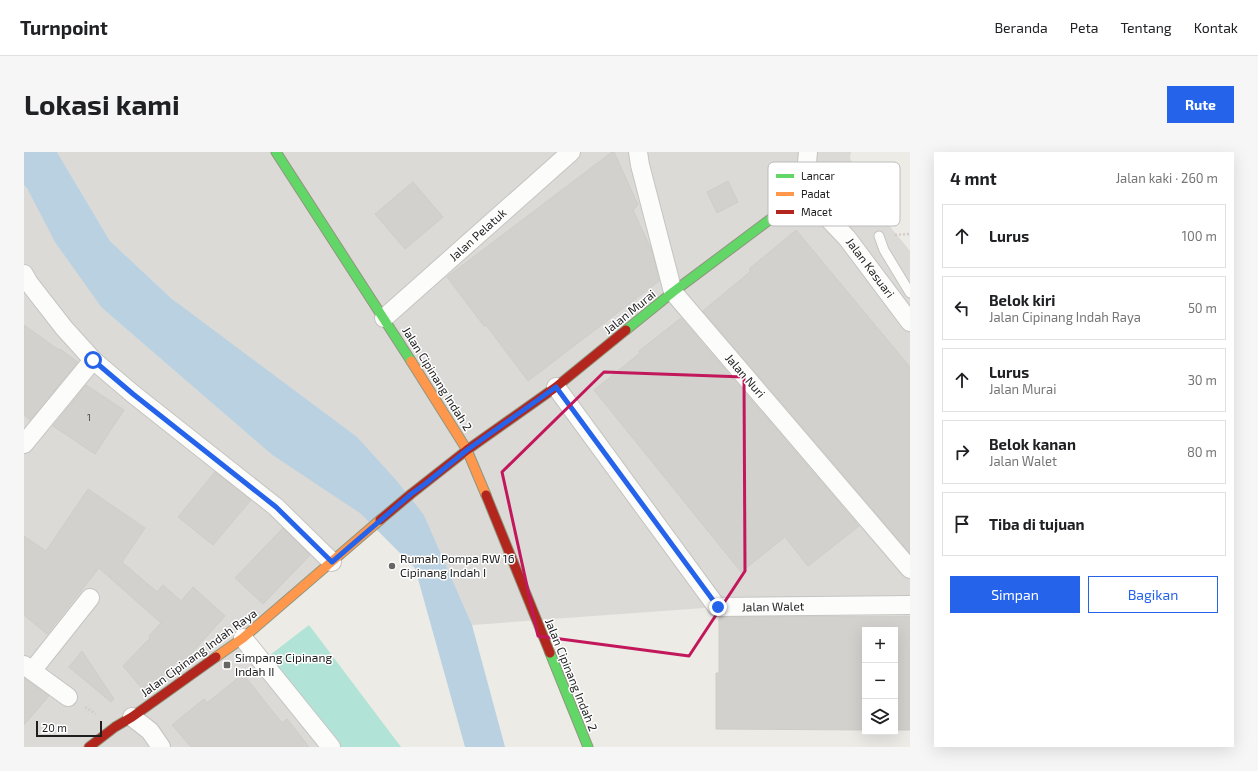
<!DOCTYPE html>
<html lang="id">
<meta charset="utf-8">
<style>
body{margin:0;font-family:"Exo 2",sans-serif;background:#f6f6f6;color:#202124}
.controls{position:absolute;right:12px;bottom:12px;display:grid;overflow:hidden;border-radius:0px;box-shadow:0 4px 16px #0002}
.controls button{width:36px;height:36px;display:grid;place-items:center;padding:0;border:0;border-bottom:1px solid #e0e0e0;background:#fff;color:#202124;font:20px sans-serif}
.scale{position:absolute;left:12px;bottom:10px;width:66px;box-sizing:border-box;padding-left:4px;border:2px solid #1e1e1e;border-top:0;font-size:11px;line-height:14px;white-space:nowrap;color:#1e1e1e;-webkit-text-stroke:3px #fff;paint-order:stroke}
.stop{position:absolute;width:12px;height:12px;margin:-9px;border:3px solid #2563eb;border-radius:50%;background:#fff}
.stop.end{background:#2563eb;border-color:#fff;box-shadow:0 1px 4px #0008}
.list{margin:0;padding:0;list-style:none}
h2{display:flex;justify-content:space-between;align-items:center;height:52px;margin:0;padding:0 16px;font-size:17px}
h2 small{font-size:13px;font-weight:400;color:#757577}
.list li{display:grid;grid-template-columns:26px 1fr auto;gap:12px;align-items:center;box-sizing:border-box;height:64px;margin:0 8px 8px;padding:0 8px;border:1px solid #e0e0e0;border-radius:0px}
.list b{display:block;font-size:15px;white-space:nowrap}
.list p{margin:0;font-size:13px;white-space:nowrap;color:#757577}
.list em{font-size:13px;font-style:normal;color:#757577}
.actions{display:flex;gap:8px;padding:12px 16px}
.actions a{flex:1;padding:9px 0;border:1px solid #2563eb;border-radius:0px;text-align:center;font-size:14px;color:#2563eb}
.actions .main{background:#2563eb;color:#fff}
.icon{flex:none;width:22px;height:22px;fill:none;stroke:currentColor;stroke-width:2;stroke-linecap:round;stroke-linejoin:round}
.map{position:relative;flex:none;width:886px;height:595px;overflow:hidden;border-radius:0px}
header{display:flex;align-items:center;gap:24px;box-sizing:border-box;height:56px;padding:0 20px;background:#fff;border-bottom:1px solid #e0e0e0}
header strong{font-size:19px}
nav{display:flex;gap:22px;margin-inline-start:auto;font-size:14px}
.intro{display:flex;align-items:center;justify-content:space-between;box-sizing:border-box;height:96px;padding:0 24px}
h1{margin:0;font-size:28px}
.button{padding:10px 18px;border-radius:0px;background:#2563eb;color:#fff;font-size:14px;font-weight:700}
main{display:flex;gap:24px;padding:0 24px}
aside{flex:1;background:#fff;border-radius:0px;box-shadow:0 4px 16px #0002}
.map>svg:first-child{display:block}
.residential{fill:#dbdad7}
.pitch{fill:#b1e4d7}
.water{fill:#b9d1e0}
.building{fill:#d3d1cd;stroke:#cfcdc7}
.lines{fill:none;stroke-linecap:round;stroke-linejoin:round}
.lane-casing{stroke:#c5c4c2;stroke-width:11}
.street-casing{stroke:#c5c4c2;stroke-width:20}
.fast-casing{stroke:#90967e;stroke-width:11}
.slow-casing{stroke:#90967e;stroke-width:11}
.jam-casing{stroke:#90967e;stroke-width:11}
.path{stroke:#d6cac6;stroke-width:2.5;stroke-dasharray:2 2;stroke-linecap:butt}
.lane{stroke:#fcfcfb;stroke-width:9}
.street{stroke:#fcfcfb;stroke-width:18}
.fast{stroke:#63d668;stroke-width:9}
.slow{stroke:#ff974d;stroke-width:9}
.jam{stroke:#b3261e;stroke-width:9}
.route{stroke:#2563eb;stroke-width:5}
.marked{fill:none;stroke:#c2185b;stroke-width:3;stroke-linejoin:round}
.poi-dot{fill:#666664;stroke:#fff;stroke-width:1.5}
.labels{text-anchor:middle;stroke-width:3;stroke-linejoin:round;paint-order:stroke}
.number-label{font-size:10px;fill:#4b4b4a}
.street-label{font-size:12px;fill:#1e1e1e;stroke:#fff}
.poi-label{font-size:12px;fill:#1e1e1e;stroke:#fff;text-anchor:start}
.key{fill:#fff;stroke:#bcbcbc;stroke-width:1}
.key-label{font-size:11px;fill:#1e1e1e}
</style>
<header>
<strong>Turnpoint</strong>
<nav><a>Beranda</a><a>Peta</a><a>Tentang</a><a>Kontak</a></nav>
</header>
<div class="intro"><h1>Lokasi kami</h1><a class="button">Rute</a></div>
<main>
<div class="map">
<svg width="886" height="595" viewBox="0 0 886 595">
<rect width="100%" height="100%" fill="#ecebe6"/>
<path class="residential" d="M33 0H827L826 6 846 50 886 99V451L693 455 448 473 400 363 148 147 86 89Z
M0 33 3 36 78 156 247 302 336 360 349 374 219 486 308 595H0Z"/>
<path class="pitch" d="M285 473 377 595H307L237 510Z"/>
<path class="water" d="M0 0H33L86 89 148 147 333 285 372 328 400 363 448 473 481 595H441L391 416 336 361 247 302 78 156 31 90 3 36 0 33Z"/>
<path class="building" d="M588 0H590L614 53 609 58 628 99 635 129 504 229 462 173 460 174 423 125Z
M704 29 714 50 693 61 683 40Z
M389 30 419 65 381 97 351 62Z
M772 78 886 215V401L679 159 727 119 725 117Z
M657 166 835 374 784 414 761 385 717 420 570 238 616 201 615 199Z
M0 173 35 198 36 197 54 210 6 268 0 263Z
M62 233 100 258 71 302 29 274Z
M191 320 227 348 189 393 154 365Z
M64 337 121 376 98 410 133 440 139 433 157 449 169 435 201 464 157 513 153 509 127 536 121 540 99 514 126 486 125 484 137 471 75 416 23 482 0 463V384L22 399Z
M259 376 286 403 239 452 211 426Z
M886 464V578H871V478H841V578L692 577V521H695V465Z
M58 499 90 547 87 550 45 515Z
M219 522 258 571 263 567 285 595H167L148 573 180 547 183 551Z
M0 526 25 544 0 573Z"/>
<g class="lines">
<g class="lane-casing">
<path id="lane" d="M855 84 860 98 886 141"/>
</g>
<g class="street-casing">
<path id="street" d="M614 0 616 13 649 140 886 417
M784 0 782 21 784 39 802 64 823 86 886 170
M0 122 5 131 40 176 69 208 109 242 252 355 308 410
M360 166 547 0
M532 235 693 455 886 453
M0 292 69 208
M219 486 307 595
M0 513 44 545
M8 519 66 446
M108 565 126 579 137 595"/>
</g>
<g class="fast-casing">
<path id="fast" d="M252 0 387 209
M602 178 649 140 784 39
M526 501 564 595"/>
</g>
<g class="slow-casing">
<path id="slow" d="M387 209 443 298 462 343
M192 505 219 486 356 368"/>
</g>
<g class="jam-casing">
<path id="jam" d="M462 343 526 501
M356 368 387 342 443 298 532 235 602 178
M65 595 91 575 108 565 192 505"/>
</g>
<path class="path" d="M871 83 886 82
M61 555 72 562"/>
<use href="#lane" class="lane"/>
<use href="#street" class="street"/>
<use href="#fast" class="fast"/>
<use href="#slow" class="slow"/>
<use href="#jam" class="jam"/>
</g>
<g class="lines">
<path class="route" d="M69 208 109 242 252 355 308 410 387 342 401 332 443 298 532 235 694 455"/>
</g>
<path class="marked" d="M580 220 720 225 721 419 665 504 514 484 478 320Z"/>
<g class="poi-dot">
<circle cx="368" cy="414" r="4"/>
<rect x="199" y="509" width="8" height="8" rx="2"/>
</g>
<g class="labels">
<g class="number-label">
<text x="65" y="269">1</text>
</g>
<g class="street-label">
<text transform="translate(454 83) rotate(-42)" y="4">Jalan Pelatuk</text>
<text transform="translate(846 116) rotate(53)" y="4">Jalan Kasuari</text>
<text transform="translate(606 160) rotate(-39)" y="4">Jalan Murai</text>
<text transform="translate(721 224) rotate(49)" y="4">Jalan Nuri</text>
<text transform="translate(413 227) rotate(58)" y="4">Jalan Cipinang Indah 2</text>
<text transform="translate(749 455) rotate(-1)" y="4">Jalan Walet</text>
<text transform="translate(175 501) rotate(-36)" y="4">Jalan Cipinang Indah Raya</text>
<text transform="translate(547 523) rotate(68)" y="4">Jalan Cipinang Indah 2</text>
</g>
<g class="poi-label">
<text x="376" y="411">Rumah Pompa RW 16<tspan x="376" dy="14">Cipinang Indah I</tspan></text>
<text x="211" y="510">Simpang Cipinang<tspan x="211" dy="14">Indah II</tspan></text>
</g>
</g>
<rect x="744" y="10" width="132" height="64" rx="6" class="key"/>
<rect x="752" y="22" width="18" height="4" fill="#63d668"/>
<rect x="752" y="40" width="18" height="4" fill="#ff974d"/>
<rect x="752" y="58" width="18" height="4" fill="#b3261e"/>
<g class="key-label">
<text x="777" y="28">Lancar</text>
<text x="777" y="46">Padat</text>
<text x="777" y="64">Macet</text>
</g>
</svg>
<div class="controls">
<button>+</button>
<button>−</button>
<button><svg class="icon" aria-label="layers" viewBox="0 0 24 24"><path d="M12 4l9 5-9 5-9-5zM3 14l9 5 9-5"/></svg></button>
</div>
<div class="scale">20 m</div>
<div class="stop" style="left:69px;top:208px"></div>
<div class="stop end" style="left:694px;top:455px"></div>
</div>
<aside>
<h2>4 mnt<small>Jalan kaki · 260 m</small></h2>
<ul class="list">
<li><svg class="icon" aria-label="ahead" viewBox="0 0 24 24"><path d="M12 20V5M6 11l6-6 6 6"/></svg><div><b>Lurus</b></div><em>100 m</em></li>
<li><svg class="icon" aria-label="left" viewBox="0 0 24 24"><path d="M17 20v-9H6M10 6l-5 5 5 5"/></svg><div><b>Belok kiri</b><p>Jalan Cipinang Indah Raya</p></div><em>50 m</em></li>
<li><svg class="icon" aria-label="ahead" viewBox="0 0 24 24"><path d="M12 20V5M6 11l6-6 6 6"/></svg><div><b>Lurus</b><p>Jalan Murai</p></div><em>30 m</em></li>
<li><svg class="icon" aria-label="right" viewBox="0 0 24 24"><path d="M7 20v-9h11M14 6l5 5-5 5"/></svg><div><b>Belok kanan</b><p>Jalan Walet</p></div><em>80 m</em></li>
<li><svg class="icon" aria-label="arrive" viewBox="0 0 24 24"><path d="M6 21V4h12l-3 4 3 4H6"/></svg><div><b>Tiba di tujuan</b></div></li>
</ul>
<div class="actions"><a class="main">Simpan</a><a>Bagikan</a></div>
</aside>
</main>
